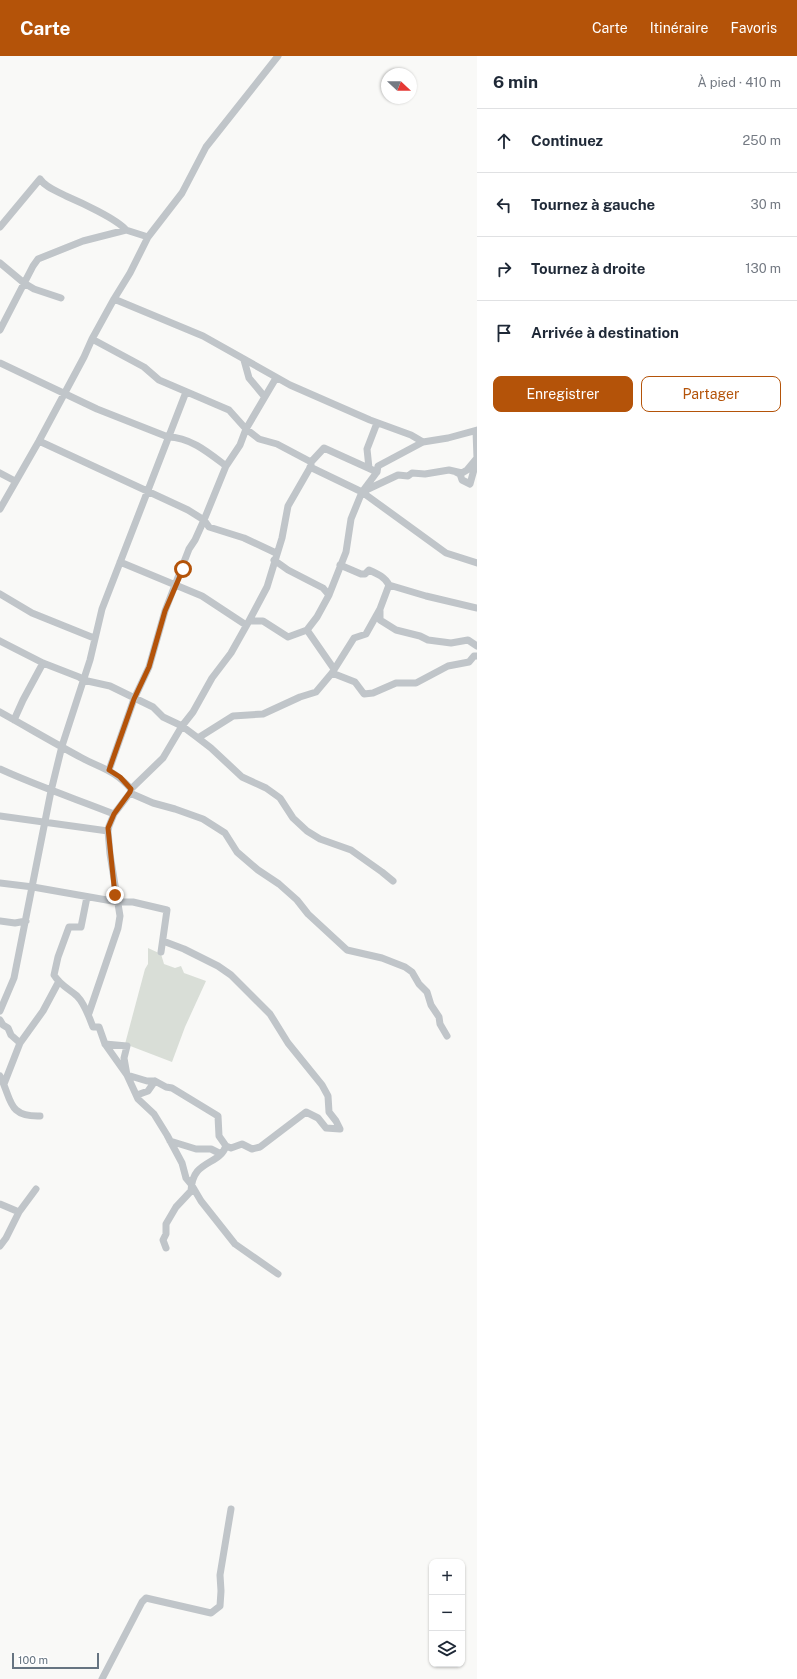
<!DOCTYPE html>
<html lang="fr">
<meta charset="utf-8">
<style>
body{margin:0;font-family:"Public Sans",sans-serif;background:#f6f6f7;color:#1f2937}
.controls{position:absolute;right:12px;bottom:12px;display:grid;overflow:hidden;border-radius:8px;box-shadow:0 1px 3px #0004}
.controls button{width:36px;height:36px;display:grid;place-items:center;padding:0;border:0;border-bottom:1px solid #e0e1e3;background:#fff;color:#1f2937;font:20px sans-serif}
.compass{position:absolute;left:381px;top:12px;width:36px;height:36px;border-radius:50%;background:#fff;box-shadow:0 1px 3px #0004;rotate:112deg}
.scale{position:absolute;left:12px;bottom:10px;width:87px;box-sizing:border-box;padding-left:4px;border:2px solid #667481;border-top:0;font-size:11px;line-height:14px;white-space:nowrap;color:#667481;-webkit-text-stroke:3px #fff;paint-order:stroke}
.stop{position:absolute;width:12px;height:12px;margin:-9px;border:3px solid #b45309;border-radius:50%;background:#fff}
.stop.end{background:#b45309;border-color:#fff;box-shadow:0 1px 4px #0008}
.list{margin:0;padding:0;list-style:none}
h2{display:flex;justify-content:space-between;align-items:center;height:52px;margin:0;padding:0 16px;font-size:17px}
h2 small{font-size:13px;font-weight:400;color:#747a83}
.list li{display:grid;grid-template-columns:26px 1fr auto;gap:12px;align-items:center;box-sizing:border-box;height:64px;padding:0 16px;border-top:1px solid #e0e1e3}
.list b{display:block;font-size:15px;white-space:nowrap}
.list em{font-size:13px;font-style:normal;color:#747a83}
.actions{display:flex;gap:8px;padding:12px 16px}
.actions a{flex:1;padding:9px 0;border:1px solid #b45309;border-radius:8px;text-align:center;font-size:14px;color:#b45309}
.actions .main{background:#b45309;color:#fff}
.icon{flex:none;width:22px;height:22px;fill:none;stroke:currentColor;stroke-width:2;stroke-linecap:round;stroke-linejoin:round}
.map{position:relative;flex:none;width:477px;height:1623px;overflow:hidden}
header{display:flex;align-items:center;gap:24px;box-sizing:border-box;height:56px;padding:0 20px;background:#b45309;color:#fff}
header strong{font-size:19px}
nav{display:flex;gap:22px;margin-inline-start:auto;font-size:14px}
main{display:flex}
aside{flex:1;background:#fff}
.map>svg:first-child{display:block}
.green{fill:#d9ded7}
.lines{fill:none;stroke-linecap:round;stroke-linejoin:round}
.street{stroke:#c0c5c9;stroke-width:7}
.route{stroke:#b45309;stroke-width:5}
</style>
<header>
<strong>Carte</strong>
<nav><a>Carte</a><a>Itinéraire</a><a>Favoris</a></nav>
</header>
<main>
<div class="map">
<svg width="477" height="1623" viewBox="0 0 477 1623">
<rect width="100%" height="100%" fill="#f9f9f7"/>
<path class="green" d="M148 892 161 898 164 908 175 912 181 910 184 917 206 925 185 971 172 1006 125 988 145 913 148 908Z"/>
<g class="lines">
<path class="street" d="M0 171 40 123C46 132 57 135 66 140 80 146 117 163 126 174
M0 207 24 227 34 233 61 242
M114 243 203 280 290 329 370 364 411 379 423 386
M0 274 33 210 38 203 83 185 126 174 148 181
M92 283 144 311 159 324 229 354 246 373 259 383 277 388 311 406
M244 304 249 322 264 340
M0 307 97 353 168 381C190 381 209 397 226 410
M39 385 188 454 204 464 209 471 244 482 276 497
M310 411 362 436 446 497 477 507
M369 412 367 393 377 367
M456 416 460 418 462 424 470 428 477 403
M0 417 15 425
M364 435 398 419 408 420 412 417 425 418 449 414 462 417 467 414 477 402 476 375
M0 453 39 385 84 301 92 283 114 243 130 217 148 181 182 137 206 91 278 0
M274 504 288 514 323 532 329 539
M120 506 202 540 246 569
M389 529 426 540 477 552
M0 538 32 557 94 582
M380 555V564L396 574 420 580 428 584 451 587 468 584 477 590
M249 565H263L288 581 307 574 317 561 329 539 346 496 351 463 362 436 377 416 378 410 423 386 448 382 477 374
M307 574 334 613
M0 585 43 607 79 621 83 624 110 630 153 651 163 661 182 670 198 682 233 660 263 658 300 641 316 636 332 617 354 582 366 578 380 553 389 529C385 521 378 518 369 514L365 518H361L340 509
M332 617 355 626 364 638 373 637 396 627H416L448 610 469 606 474 600H477
M0 656C27 671 54 687 82 702 103 713 114 714 131 733
M14 664 23 644 43 607
M198 682 211 692 242 721 266 732 280 742 293 762 307 775 320 783 351 794 382 816 393 825
M0 713C37 730 76 743 114 758
M109 714 134 643 149 611 165 555 189 493 195 484 204 464 226 410 240 389 246 373 276 322
M130 737 153 747 175 753 203 763 225 777 237 796 258 814 279 828 297 844 308 858 347 894 382 902 405 911 412 916 419 928 427 936 431 949 439 961 440 968 447 980
M0 760 108 775
M0 827 33 831 118 846H133L167 854 161 896
M87 841 81 871H69L58 901 54 919C60 929 69 933 77 940 85 948 89 961 93 971H99L105 988 127 1019 138 1043 154 1058 167 1079 182 1107 186 1122 191 1128 201 1145 235 1188 278 1218
M0 865 15 867 26 865
M0 955 14 922 51 735 62 690 90 604 102 553 186 336
M89 957 118 872 120 860 110 798 108 775 109 770 114 758 130 737 131 733 163 702 182 670 193 656 212 622 231 597 249 565 267 531 282 482 288 450 311 410V406L324 392 377 416
M0 964 3 969 8 972 11 979 20 987 4 1028
M20 987 43 955 58 927
M105 988 127 990 124 1002 127 1019 147 1025H155L166 1031 172 1032 218 1060 219 1080 226 1090 231 1092 242 1088 252 1093 260 1091 306 1056 318 1062 326 1072 340 1073 336 1065 329 1056 328 1040 322 1029 288 987 270 958 231 919 218 910 184 893 163 885
M0 1020C12 1043 7 1061 40 1060
M137 1039 148 1035 155 1025
M170 1085 196 1093H211L221 1098
M0 1148 19 1156
M0 1190 6 1182 19 1156 36 1133
M166 1192 163 1184 166 1178V1168L176 1151 191 1135C192 1103 219 1110 226 1090
M102 1623 142 1546 146 1542 211 1557 220 1550 221 1535 220 1519 231 1453"/>
</g>
<g class="lines">
<path class="route" d="M115 839 108 772 114 758 130 736 131 733 120 721 109 714 134 643 149 611 165 555 183 513"/>
</g>
</svg>
<div class="controls">
<button>+</button>
<button>−</button>
<button><svg class="icon" aria-label="layers" viewBox="0 0 24 24"><path d="M12 4l9 5-9 5-9-5zM3 14l9 5 9-5"/></svg></button>
</div>
<svg class="compass" viewBox="-18 -18 36 36"><path d="M0-13l5 13h-10z" fill="#e53935"/><path d="M0 13l5-13h-10z" fill="#747a83"/></svg>
<div class="scale">100 m</div>
<div class="stop" style="left:183px;top:513px"></div>
<div class="stop end" style="left:115px;top:839px"></div>
</div>
<aside>
<h2>6 min<small>À pied · 410 m</small></h2>
<ul class="list">
<li><svg class="icon" aria-label="ahead" viewBox="0 0 24 24"><path d="M12 20V5M6 11l6-6 6 6"/></svg><div><b>Continuez</b></div><em>250 m</em></li>
<li><svg class="icon" aria-label="left" viewBox="0 0 24 24"><path d="M17 20v-9H6M10 6l-5 5 5 5"/></svg><div><b>Tournez à gauche</b></div><em>30 m</em></li>
<li><svg class="icon" aria-label="right" viewBox="0 0 24 24"><path d="M7 20v-9h11M14 6l5 5-5 5"/></svg><div><b>Tournez à droite</b></div><em>130 m</em></li>
<li><svg class="icon" aria-label="arrive" viewBox="0 0 24 24"><path d="M6 21V4h12l-3 4 3 4H6"/></svg><div><b>Arrivée à destination</b></div></li>
</ul>
<div class="actions"><a class="main">Enregistrer</a><a>Partager</a></div>
</aside>
</main>
